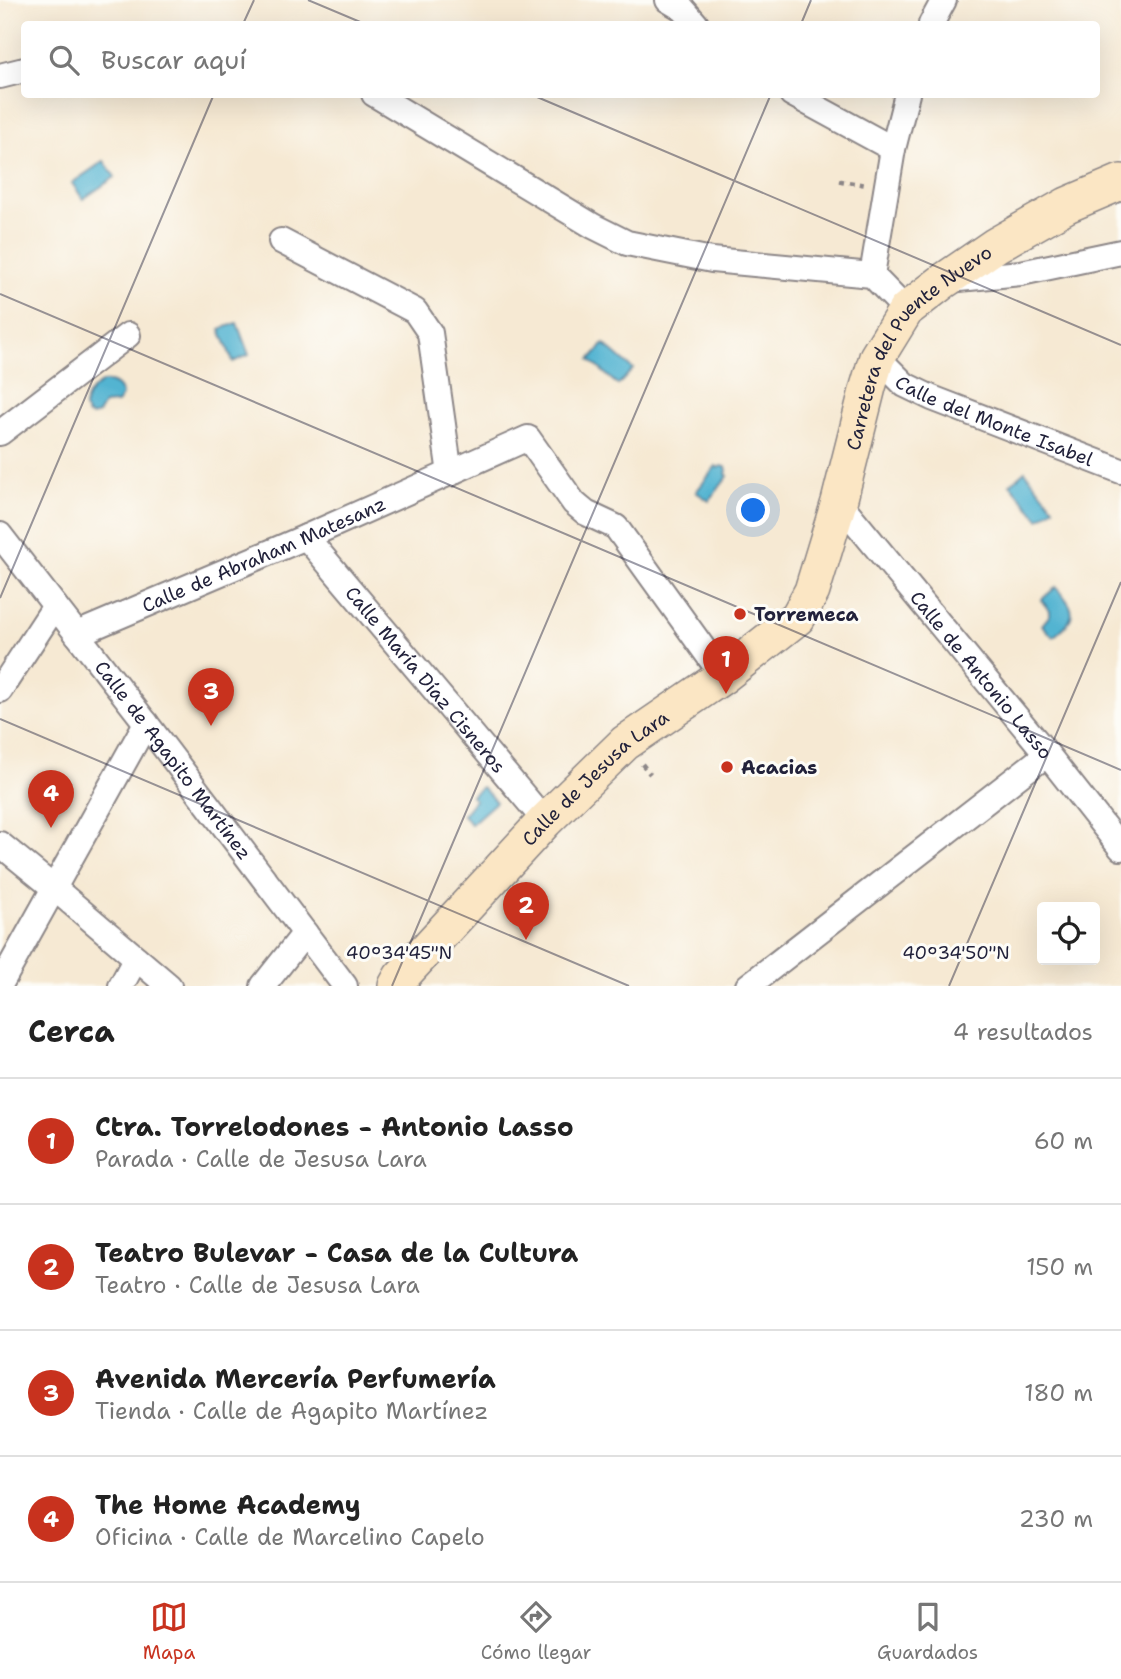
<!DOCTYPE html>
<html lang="es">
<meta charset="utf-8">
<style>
body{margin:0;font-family:"Shantell Sans",sans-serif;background:#f6f6f6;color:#222}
.controls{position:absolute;right:21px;bottom:21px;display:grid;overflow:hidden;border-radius:7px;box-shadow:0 7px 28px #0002}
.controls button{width:63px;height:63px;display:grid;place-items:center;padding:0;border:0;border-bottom:2px solid #e0e0e0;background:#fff;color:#222;font:35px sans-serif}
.you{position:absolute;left:754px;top:511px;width:24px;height:24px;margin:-18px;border:5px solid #fff;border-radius:50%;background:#1a73e8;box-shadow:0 0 0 10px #1a73e833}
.badge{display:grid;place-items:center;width:46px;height:46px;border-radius:50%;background:#c8321e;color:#fff;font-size:23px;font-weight:700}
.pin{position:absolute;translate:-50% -58px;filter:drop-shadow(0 2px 4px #0008)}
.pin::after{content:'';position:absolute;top:37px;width:24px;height:21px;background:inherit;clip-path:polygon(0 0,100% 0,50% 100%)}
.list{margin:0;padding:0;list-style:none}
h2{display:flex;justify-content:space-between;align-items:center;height:91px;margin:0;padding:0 28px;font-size:30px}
h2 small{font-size:23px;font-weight:400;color:#767676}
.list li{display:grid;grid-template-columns:46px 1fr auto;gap:21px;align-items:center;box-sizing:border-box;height:126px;padding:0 28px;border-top:2px solid #e0e0e0}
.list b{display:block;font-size:26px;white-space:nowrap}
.list p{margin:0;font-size:23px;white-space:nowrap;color:#767676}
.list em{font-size:23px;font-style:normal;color:#767676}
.icon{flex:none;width:38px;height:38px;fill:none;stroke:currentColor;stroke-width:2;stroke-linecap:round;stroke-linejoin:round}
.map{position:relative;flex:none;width:1121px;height:986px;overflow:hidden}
.search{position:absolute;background:#fff;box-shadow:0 7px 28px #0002;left:21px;right:21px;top:21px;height:77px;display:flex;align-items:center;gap:18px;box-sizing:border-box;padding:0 24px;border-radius:7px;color:#767676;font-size:26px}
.sheet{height:595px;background:#fff}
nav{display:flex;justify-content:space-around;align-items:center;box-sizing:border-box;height:98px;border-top:2px solid #e0e0e0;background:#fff;font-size:19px;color:#767676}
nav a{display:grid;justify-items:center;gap:4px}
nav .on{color:#c8321e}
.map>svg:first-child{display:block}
.water{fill:#52b4d1;stroke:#3a6b86;stroke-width:2}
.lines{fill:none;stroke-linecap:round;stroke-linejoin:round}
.street-casing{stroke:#8c8687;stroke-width:28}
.secondary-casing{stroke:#8c8687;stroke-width:38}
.path{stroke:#8c8687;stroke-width:4.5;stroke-dasharray:5 5;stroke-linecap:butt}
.street{stroke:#fff;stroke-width:24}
.secondary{stroke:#fbe6c4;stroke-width:35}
.ticks{fill:none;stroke:#22223b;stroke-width:2;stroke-opacity:0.45}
.poi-dot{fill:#c8321e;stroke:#fdfcf7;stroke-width:2.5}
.labels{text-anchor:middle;stroke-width:6;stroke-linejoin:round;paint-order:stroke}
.street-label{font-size:19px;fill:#22223b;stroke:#fdfcf7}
.poi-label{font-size:19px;font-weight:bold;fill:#22223b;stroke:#fdfcf7;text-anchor:start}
.ticks-label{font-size:18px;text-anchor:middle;fill:#22223b;stroke:#fdfcf7;stroke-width:6;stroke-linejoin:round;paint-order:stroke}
</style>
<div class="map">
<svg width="1121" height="986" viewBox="0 0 1121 986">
<rect width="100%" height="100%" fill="#fdfcf7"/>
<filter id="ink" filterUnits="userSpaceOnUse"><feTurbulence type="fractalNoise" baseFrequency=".0143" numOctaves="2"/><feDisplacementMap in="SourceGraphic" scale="14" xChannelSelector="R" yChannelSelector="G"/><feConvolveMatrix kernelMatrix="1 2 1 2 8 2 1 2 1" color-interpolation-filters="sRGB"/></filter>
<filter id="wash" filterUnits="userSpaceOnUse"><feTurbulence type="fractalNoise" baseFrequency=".00686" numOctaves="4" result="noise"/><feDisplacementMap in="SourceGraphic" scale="28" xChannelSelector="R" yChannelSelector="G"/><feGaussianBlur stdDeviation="1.57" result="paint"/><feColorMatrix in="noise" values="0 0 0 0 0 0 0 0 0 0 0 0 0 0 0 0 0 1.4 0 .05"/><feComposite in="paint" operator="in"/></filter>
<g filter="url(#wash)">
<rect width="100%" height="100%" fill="#f6e9d3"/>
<path class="water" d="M104 161 115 177 83 199 72 183Z
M237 323 249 355 233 362 220 329Z
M604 344 633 369 618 385 590 360Z
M103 382C113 381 121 386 122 396L117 403 104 404 98 414 93 416 88 415 84 408C87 395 91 389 103 382Z
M716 466 718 468 721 466 726 467 727 470 726 474 728 476 709 501 696 492Z
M1025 471 1054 508 1039 519 1010 484Z
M1056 587C1077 611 1078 617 1053 637L1042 625 1050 615V611L1041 600Z
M482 787 496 802 471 824 463 815 475 800 471 796Z"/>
</g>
<g filter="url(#ink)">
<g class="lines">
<g class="street-casing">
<g id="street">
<path d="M668 0 683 9 696 24"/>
<path d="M931 24 944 0"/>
<path d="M0 76 24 70"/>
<path d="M374 94 593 226 627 243 712 260 872 275 906 310"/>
<path d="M792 94 893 149"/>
<path d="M281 241 415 311 430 333 450 474"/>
<path d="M872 275 893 149 907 94"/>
<path d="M949 280 1021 273 1121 252"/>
<path id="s1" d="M877 357 905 385 932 398 1121 471"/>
<path d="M0 433 128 335"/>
<path id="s2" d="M839 502 1047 754 1121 848"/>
<path id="s3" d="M0 535 146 723 345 986"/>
<path id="s4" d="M306 537 545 821"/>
<path id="s5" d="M77 634 306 537 528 438 574 503 586 513 616 527 723 676"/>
<path d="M0 690 55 606"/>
<path d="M0 844 54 888 169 986"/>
<path d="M0 985 146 723"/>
<path d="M121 986 136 958"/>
<path d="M263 986 305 933"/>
<path d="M748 986 1047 754"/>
</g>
</g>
<g class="secondary-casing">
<g id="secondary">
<path id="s6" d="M396 986 401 977 545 821 625 743 723 676 798 617 812 591 839 502 868 387 877 357 906 310 945 280 996 245 1067 205 1121 182"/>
</g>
</g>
<path class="path" d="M841 183V181L866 185
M642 764 650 774"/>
<use href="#street" class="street"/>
<use href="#secondary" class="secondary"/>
</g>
</g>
<path class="ticks" d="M308 0 365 24M243 24 254 0M801 24 811 0M530 94 1121 345M0 294 1121 770M0 598 214 94M0 719 629 986M392 986 771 94M949 986 1121 582"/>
<g class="poi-dot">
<circle cx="740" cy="614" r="7"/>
<circle cx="727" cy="767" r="7"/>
</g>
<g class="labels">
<g class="street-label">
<text dy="7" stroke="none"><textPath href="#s6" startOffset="852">Carretera del Puente Nuevo</textPath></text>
<text dy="7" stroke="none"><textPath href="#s1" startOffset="136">Calle del Monte Isabel</textPath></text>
<text dy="7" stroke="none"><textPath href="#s5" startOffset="203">Calle de Abraham Matesanz</textPath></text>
<text dy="7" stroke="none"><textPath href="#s2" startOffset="224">Calle de Antonio Lasso</textPath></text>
<text dy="7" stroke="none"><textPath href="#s4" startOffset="186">Calle María Díaz Cisneros</textPath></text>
<text dy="7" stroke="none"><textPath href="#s3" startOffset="284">Calle de Agapito Martínez</textPath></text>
<text dy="7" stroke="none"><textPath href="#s6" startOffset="289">Calle de Jesusa Lara</textPath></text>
</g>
<g class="poi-label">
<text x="754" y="621">Torremeca</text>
<text x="741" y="774">Acacias</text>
</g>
</g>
<g class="ticks-label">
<text x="399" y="959">40°34'45"N</text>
<text x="956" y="959">40°34'50"N</text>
</g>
</svg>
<div class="controls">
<button><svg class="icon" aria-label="locate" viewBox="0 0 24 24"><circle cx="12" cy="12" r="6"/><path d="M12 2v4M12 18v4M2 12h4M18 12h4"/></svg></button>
</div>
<div class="you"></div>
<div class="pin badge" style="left:726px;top:694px">1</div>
<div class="pin badge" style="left:526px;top:940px">2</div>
<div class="pin badge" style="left:211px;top:726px">3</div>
<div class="pin badge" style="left:51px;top:828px">4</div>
<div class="search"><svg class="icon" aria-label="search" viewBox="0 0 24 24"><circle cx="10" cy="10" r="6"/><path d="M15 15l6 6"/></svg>Buscar aquí</div>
</div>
<section class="sheet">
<h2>Cerca<small>4 resultados</small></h2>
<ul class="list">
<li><span class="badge">1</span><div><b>Ctra. Torrelodones - Antonio Lasso</b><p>Parada · Calle de Jesusa Lara</p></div><em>60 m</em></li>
<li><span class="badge">2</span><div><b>Teatro Bulevar - Casa de la Cultura</b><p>Teatro · Calle de Jesusa Lara</p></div><em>150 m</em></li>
<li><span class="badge">3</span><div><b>Avenida Mercería Perfumería</b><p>Tienda · Calle de Agapito Martínez</p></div><em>180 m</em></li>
<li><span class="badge">4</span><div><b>The Home Academy</b><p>Oficina · Calle de Marcelino Capelo</p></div><em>230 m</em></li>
</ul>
</section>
<nav>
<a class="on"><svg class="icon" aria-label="map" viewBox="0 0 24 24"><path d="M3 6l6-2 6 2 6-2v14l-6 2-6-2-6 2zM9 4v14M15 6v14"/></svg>Mapa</a>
<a><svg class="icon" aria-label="directions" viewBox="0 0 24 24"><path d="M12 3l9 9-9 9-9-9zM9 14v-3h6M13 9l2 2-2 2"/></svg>Cómo llegar</a>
<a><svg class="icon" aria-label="saved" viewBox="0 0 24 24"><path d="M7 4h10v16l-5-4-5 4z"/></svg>Guardados</a>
</nav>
